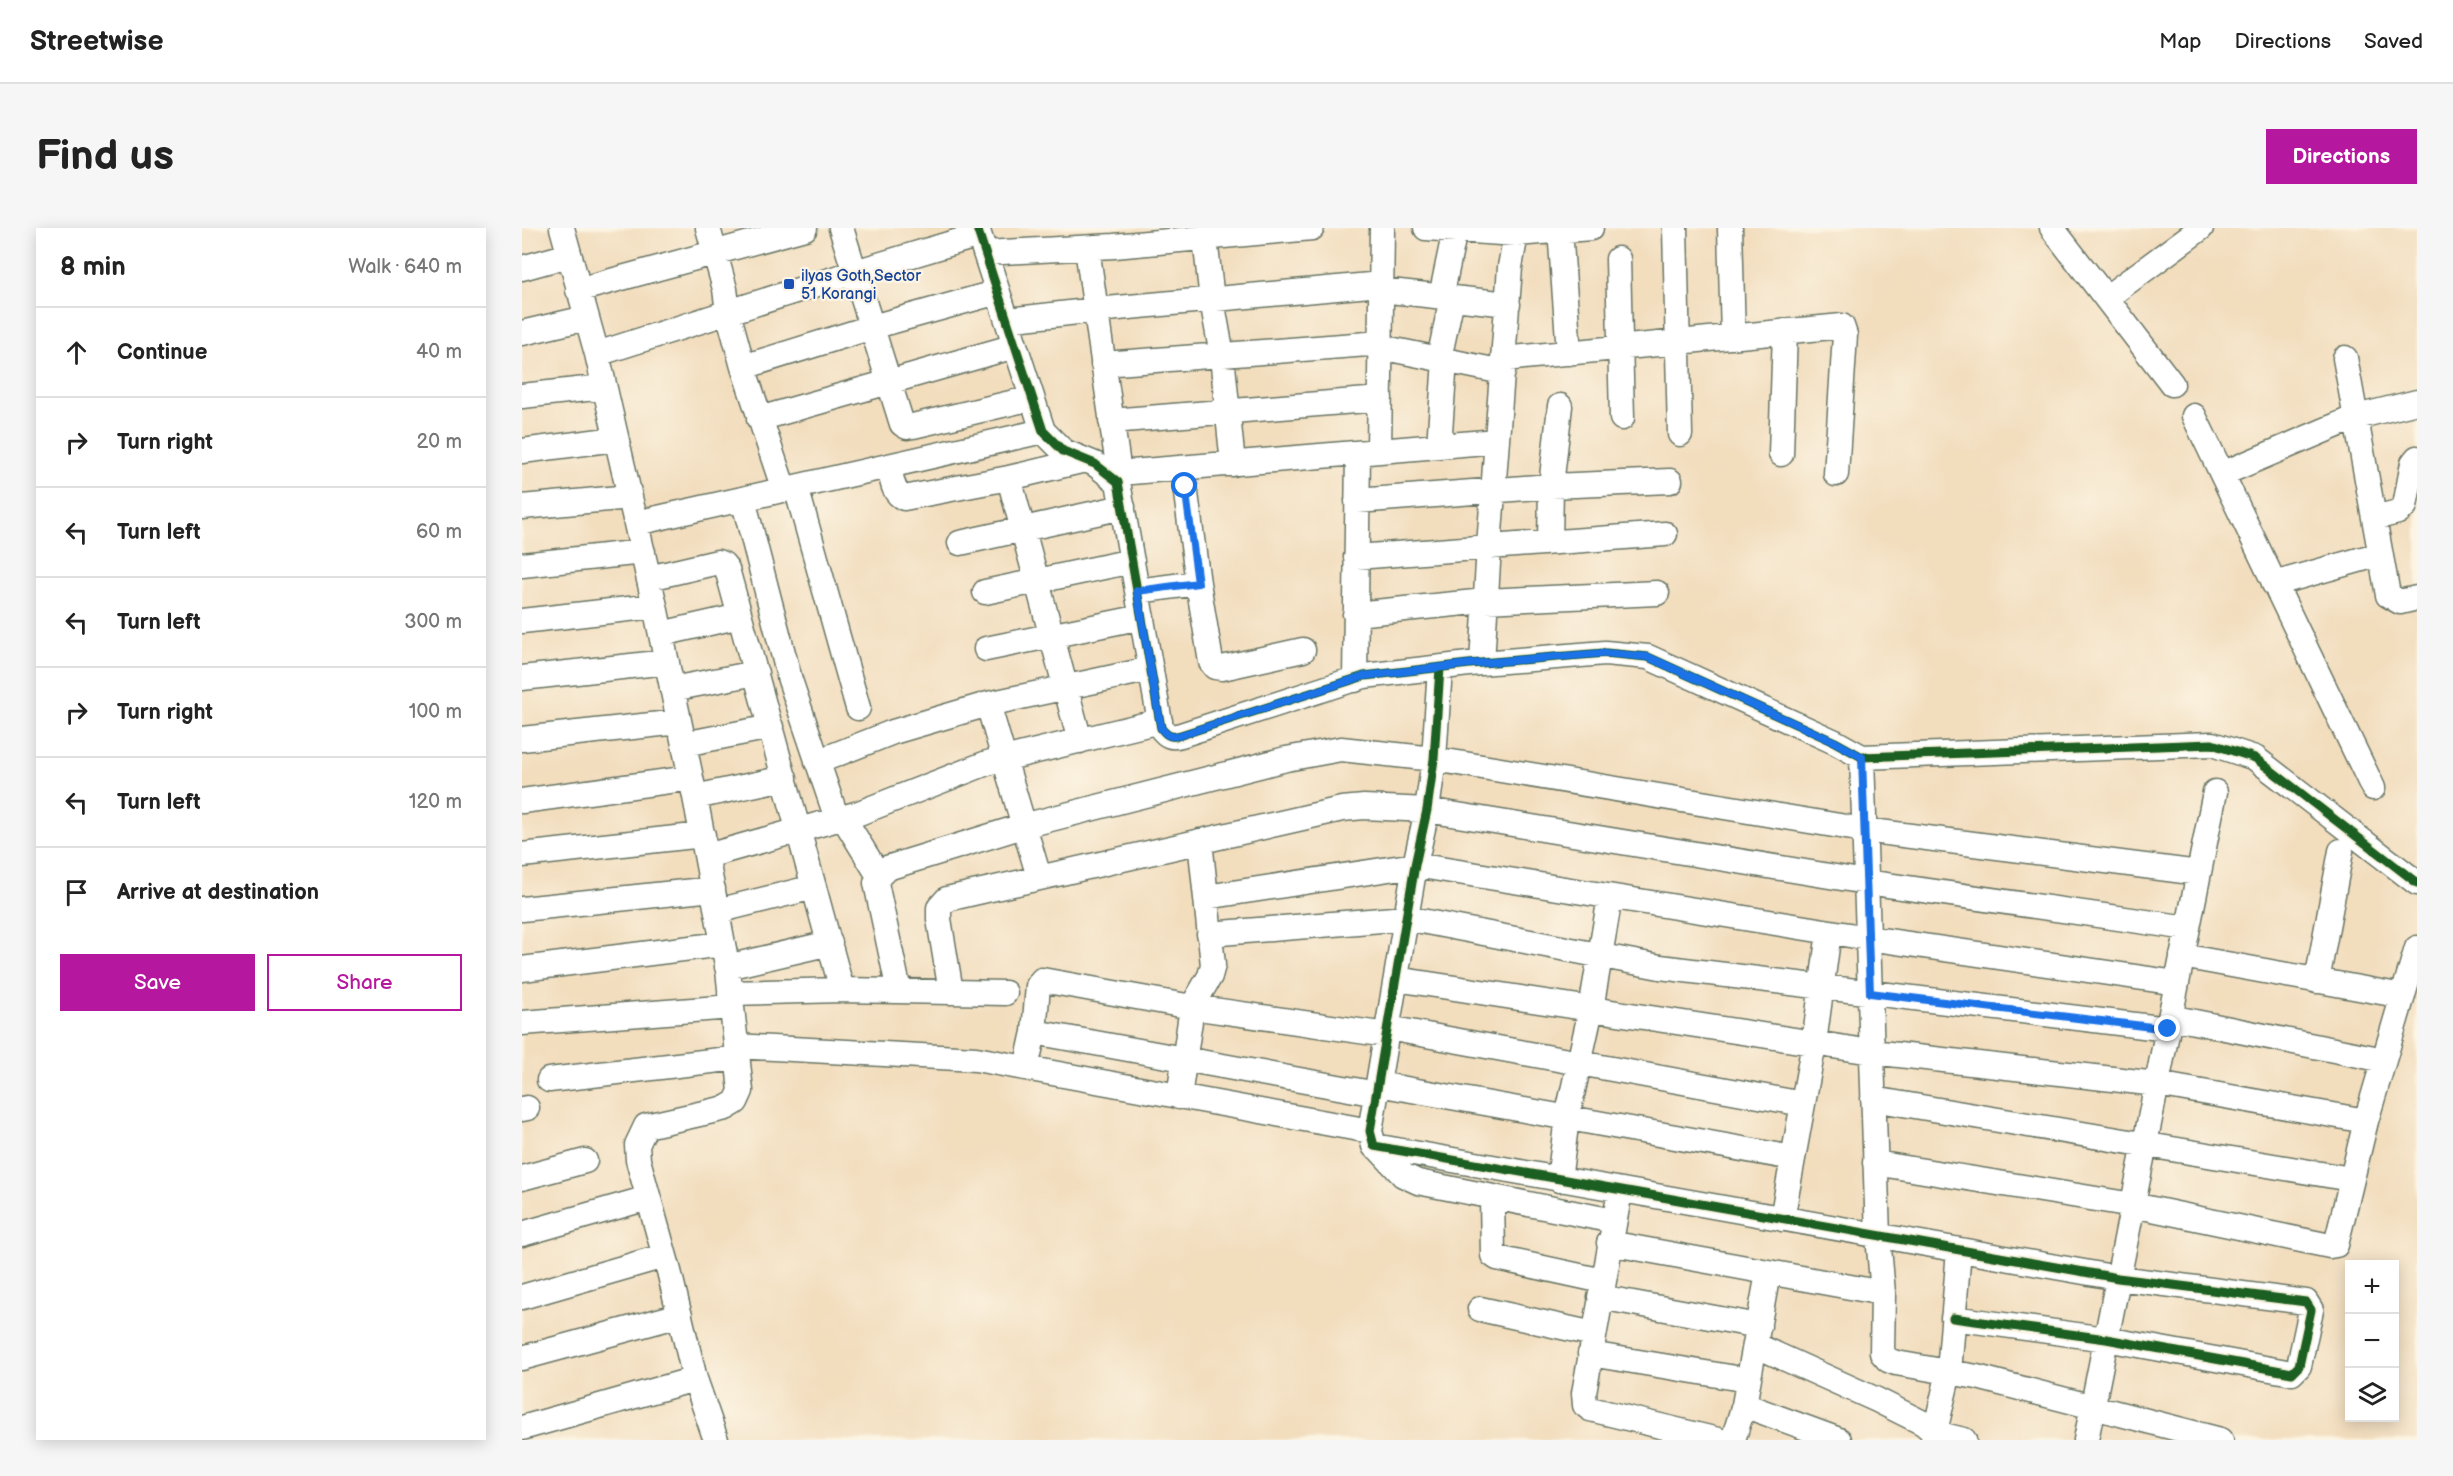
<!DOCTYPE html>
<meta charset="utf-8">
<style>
body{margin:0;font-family:"Balsamiq Sans",sans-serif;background:#f6f6f6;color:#222}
.controls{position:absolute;right:18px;bottom:18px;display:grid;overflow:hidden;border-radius:0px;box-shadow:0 3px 15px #0003}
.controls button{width:54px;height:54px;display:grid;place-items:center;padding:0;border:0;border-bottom:2px solid #e0e0e0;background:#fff;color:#222;font:30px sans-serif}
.stop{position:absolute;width:18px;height:18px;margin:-14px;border:4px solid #1a73e8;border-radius:50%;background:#fff}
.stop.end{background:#1a73e8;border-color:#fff;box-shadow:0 2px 6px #0008}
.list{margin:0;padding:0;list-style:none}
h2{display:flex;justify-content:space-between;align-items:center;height:78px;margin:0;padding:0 24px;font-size:26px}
h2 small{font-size:20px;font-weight:400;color:#767676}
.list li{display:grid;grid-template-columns:39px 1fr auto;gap:18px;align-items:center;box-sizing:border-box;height:90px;padding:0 24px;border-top:2px solid #e0e0e0}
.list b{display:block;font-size:22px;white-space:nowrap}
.list em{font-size:20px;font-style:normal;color:#767676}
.actions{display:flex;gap:12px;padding:18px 24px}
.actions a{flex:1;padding:14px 0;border:2px solid #b5179e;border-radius:0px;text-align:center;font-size:21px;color:#b5179e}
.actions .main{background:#b5179e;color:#fff}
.icon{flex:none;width:33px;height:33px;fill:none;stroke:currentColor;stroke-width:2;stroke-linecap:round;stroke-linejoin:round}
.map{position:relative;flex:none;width:1895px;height:1212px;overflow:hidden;border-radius:0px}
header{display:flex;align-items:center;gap:36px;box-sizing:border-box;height:84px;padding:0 30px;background:#fff;border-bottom:2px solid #e0e0e0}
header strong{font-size:28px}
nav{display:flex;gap:33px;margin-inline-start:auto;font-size:21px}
.intro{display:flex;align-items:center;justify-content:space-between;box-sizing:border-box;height:144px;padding:0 36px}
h1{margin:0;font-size:42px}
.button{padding:15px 27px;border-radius:0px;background:#b5179e;color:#fff;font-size:21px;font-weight:700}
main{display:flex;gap:36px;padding:0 36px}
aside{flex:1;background:#fff;border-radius:0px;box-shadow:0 3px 15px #0003}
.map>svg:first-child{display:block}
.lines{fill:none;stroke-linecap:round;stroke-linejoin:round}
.minor-casing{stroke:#697564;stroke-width:27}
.minor{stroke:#fff;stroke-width:24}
.cycleway-casing{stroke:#fcf5e5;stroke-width:13}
.cycleway{stroke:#1b5e20;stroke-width:9}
.route{stroke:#1a73e8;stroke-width:8}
.transit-dot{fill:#1a4fb4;stroke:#fcf5e5;stroke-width:2}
.labels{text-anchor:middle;stroke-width:4.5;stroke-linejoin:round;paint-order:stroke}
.transit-label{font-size:16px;fill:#164399;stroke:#fcf5e5;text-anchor:start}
</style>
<header>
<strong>Streetwise</strong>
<nav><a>Map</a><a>Directions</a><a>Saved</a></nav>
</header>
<div class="intro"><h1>Find us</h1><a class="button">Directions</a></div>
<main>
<aside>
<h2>8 min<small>Walk · 640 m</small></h2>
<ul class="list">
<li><svg class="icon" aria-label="ahead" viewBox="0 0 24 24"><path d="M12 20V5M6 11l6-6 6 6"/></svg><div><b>Continue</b></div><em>40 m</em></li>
<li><svg class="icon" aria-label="right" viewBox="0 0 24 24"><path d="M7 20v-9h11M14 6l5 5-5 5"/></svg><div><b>Turn right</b></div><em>20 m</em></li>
<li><svg class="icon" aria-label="left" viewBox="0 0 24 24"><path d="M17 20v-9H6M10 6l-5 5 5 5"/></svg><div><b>Turn left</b></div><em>60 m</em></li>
<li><svg class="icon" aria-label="left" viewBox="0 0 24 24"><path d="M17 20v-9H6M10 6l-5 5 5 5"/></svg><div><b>Turn left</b></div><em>300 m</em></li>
<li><svg class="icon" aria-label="right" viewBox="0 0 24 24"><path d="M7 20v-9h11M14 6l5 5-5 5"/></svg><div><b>Turn right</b></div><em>100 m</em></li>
<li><svg class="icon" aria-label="left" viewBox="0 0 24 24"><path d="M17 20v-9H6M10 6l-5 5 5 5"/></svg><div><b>Turn left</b></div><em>120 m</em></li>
<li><svg class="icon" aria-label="arrive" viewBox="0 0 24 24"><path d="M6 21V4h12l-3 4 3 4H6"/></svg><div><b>Arrive at destination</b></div></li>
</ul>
<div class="actions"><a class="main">Save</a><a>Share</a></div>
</aside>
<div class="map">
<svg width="1895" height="1212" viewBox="0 0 1895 1212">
<rect width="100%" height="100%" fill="#fcf5e5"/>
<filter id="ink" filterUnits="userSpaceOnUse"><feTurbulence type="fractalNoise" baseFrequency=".0167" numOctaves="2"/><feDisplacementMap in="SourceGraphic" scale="12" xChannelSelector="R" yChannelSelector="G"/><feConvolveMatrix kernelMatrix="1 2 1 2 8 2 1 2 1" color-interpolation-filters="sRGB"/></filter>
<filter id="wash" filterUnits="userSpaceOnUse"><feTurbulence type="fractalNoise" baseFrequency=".008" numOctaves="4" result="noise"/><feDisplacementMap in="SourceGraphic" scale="24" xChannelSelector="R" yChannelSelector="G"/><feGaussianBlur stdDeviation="1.35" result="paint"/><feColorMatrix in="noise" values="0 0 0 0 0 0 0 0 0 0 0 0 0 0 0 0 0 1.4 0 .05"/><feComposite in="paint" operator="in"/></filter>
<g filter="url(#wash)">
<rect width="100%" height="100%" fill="#f2ddbd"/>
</g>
<g filter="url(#ink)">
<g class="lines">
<g class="minor-casing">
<path id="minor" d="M40 0 75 126 133 378 173 569 206 742 219 863 214 874 204 880 124 898 115 917 116 932 147 1043 173 1151 194 1212
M186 0 203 61 206 84 221 139 262 262
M319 0 380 196 385 199 391 198 510 170
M455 0 521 203 541 223 573 236 596 254 639 500C645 508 649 510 659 507L842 448 947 436 1083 425 1126 429 1313 514 1340 529 1690 516 1733 530 1895 655
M904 0 994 6 1069 0
M1153 0 1158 206
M1208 0 1211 109
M1530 0 1650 156
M683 10 690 72 700 128 711 236
M1039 15 1047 125
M565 20 597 245
M463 25 592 18 790 0
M1096 31 1100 190
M0 40 47 27
M56 62 283 0
M859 62 986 76
M919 69 933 2
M1584 70 1679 0
M485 92 574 82 859 56
M0 105 64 90
M858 119 981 144
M75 126 333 44 457 7
M1823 130 1866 367 1878 374 1895 370
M917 131 930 70
M982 131 1320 98 1323 107 1314 246
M581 136 859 115
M221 139 350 99 476 64
M0 168 82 159
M1672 188 1851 560
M237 191 493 118
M589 193 858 171
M917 218 923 132
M0 223 94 211
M857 223 860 0
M1259 226 1263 103
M367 238C370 250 370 265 382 270L487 250 563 232
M586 246 975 213
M1700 246 1834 189 1895 174
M487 250 558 513
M663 258 676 355
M274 259 336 480
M221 271 268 452 315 591
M835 273 1029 258 1148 253
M0 279 108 269
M1852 290 1876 284 1883 278 1891 235 1895 230
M114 295 521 203
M1028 314 1029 258 1038 178
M438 315 601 279
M834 329 1143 306
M0 337 121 324
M127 350 196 334 201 336 205 341 320 762
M1752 356 1858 326
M615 363 676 355 689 434 693 439 700 440 781 422
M463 364 610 333
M833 386 963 373 1135 365
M0 393 133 378
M139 406 218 388
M464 421 620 389
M960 435 967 318 988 39 994 6
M918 440 912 531 905 582 893 637 848 903 852 918 1596 1050 1784 1074 1789 1082 1777 1138 1770 1145 1584 1111 1431 1090
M0 450 145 434
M833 452 836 225
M150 461 234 445
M466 476 517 649
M0 511 157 494
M162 516 249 499
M1340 529 1356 1008 1361 1065 1360 1125 1366 1132 1374 1135 1455 1149 1699 1212
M295 534 371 504 466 476 629 441
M173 569 263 550
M0 573 169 550
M321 589 357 648
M0 627 181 607
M185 628 337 585 465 535 638 493
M684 669 893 637 1346 710 1655 755
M0 681 191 661
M195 683 292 659
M687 706 884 690 1138 739 1646 801
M1660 728 1881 768
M205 739 308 715
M0 741 201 716
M874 751 1350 824 1635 856 1844 893
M1795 753 1819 623
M377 763 354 655 357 648 365 640 501 598 764 531 819 521 912 531 1342 602 1677 645
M429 764 417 691V680L425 671 820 581 842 579 905 582 1344 654 1666 700
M208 765 320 762 483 765
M1648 789 1862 832
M0 795 210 779
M866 800 1281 876
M512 804 855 866
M214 818 454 831 848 903
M504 840 512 804 516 758 520 752 670 779 865 807
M27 852 215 830
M856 856 1271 930
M657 869 670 779 688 748 691 737 678 613
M1351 871 1829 951
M0 881 5 880
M856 920 881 947 896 954 1092 993
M1353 935 1611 977 1808 1018 1814 1017 1844 893 1895 720
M0 950 63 933
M1037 952 1045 890 1069 781 1088 669
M1098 963 1062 1165 1063 1177 1068 1181 1196 1212
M970 969 971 1027 975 1030 1081 1053
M1260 991 1292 815 1307 704
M0 1006 126 970
M1087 1015 1361 1065
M0 1069 142 1028
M1078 1069 1237 1098
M958 1081 1072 1106
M1233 1117 1355 1172 1401 1195 1413 1205 1442 1212
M1068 1126 1226 1152
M0 1130 158 1087
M1222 1177 1317 1212
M0 1200 173 1151
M1211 1212 1222 1177 1246 1045
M1411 1212 1427 1144 1437 1022
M1564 1212 1693 564"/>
</g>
<use href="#minor" class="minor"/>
<g class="cycleway-casing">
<path id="cycleway" d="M455 0 521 203 541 223 573 236 596 254 639 500C645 508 649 510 659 507L842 448 947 436 1083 425 1126 429 1313 514 1340 529 1690 516 1733 530 1895 655
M918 440 912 531 905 582 893 637 848 903 852 918 1596 1050 1784 1074 1789 1082 1777 1138 1770 1145 1584 1111 1431 1090"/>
</g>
<use href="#cycleway" class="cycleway"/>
</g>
</g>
<g class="lines" filter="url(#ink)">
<path class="route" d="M663 258 676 355 615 363 639 500C645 508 649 510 659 507L842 448 947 436 1083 425 1126 429 1313 514 1340 529 1348 765 1646 801"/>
</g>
<rect class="transit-dot" x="261" y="50" width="12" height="12" rx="3"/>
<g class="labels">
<g class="transit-label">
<text x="279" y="53">ilyas Goth,Sector<tspan x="279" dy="18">51 Korangi</tspan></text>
</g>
</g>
</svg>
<div class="controls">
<button>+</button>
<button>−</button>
<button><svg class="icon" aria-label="layers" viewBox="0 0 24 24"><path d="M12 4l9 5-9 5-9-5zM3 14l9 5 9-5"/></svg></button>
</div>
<div class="stop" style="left:663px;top:258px"></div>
<div class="stop end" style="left:1646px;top:801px"></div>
</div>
</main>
